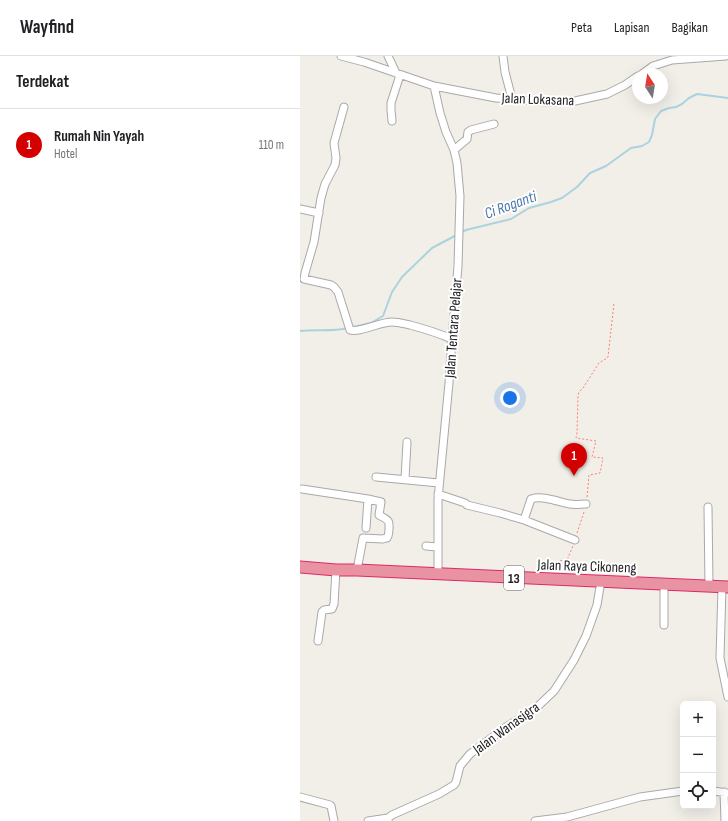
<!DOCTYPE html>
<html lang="id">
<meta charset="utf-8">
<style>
body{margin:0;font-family:"Sofia Sans Condensed",sans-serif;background:#f6f6f6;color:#202124}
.controls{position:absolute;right:12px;bottom:12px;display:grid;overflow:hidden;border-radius:6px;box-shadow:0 4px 16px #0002}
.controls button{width:36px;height:36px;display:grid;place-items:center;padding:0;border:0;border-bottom:1px solid #e0e0e0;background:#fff;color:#202124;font:20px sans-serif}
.compass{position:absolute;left:332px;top:12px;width:36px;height:36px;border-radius:50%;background:#fff;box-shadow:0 4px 16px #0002;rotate:348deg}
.you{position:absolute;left:210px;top:342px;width:14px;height:14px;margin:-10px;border:3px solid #fff;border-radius:50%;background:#1a73e8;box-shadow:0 0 0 6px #1a73e833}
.badge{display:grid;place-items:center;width:26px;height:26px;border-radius:50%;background:#d40000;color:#fff;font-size:13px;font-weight:700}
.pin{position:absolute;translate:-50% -33px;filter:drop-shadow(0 1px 2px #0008)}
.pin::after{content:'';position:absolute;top:21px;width:14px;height:12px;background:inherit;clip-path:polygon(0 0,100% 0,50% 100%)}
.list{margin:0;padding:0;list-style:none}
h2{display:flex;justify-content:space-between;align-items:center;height:52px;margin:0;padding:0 16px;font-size:17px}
h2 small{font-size:13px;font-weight:400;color:#757577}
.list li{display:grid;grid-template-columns:26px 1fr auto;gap:12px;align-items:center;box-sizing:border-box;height:72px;padding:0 16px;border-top:1px solid #e0e0e0}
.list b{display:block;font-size:15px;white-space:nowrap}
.list p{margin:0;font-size:13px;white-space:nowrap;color:#757577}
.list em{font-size:13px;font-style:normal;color:#757577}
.icon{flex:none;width:22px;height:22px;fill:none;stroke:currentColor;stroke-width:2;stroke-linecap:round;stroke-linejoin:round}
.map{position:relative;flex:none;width:428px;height:765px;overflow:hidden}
header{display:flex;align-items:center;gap:24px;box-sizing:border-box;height:56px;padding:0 20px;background:#fff;border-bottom:1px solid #e0e0e0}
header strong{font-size:19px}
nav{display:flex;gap:22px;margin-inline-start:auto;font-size:14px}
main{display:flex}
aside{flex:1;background:#fff}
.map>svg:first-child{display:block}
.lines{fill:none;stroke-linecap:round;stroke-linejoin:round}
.stream{stroke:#aad3df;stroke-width:2}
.minor-casing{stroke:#a9a9a9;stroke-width:9}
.highway-casing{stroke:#dc2a67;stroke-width:13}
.path{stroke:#fa8072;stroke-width:1;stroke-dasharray:2 2;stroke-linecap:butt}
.minor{stroke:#fff;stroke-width:7}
.highway{stroke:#e892a2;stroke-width:11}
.labels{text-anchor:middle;stroke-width:4;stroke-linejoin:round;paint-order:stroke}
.shield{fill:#fff;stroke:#646464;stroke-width:1}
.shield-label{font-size:14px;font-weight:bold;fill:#222}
.street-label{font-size:15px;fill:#222;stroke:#fff}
.water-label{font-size:16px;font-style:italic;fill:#4a7aab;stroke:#fff}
</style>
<header>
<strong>Wayfind</strong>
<nav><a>Peta</a><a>Lapisan</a><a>Bagikan</a></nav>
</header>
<main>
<aside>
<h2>Terdekat<small></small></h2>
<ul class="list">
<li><span class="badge">1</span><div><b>Rumah Nin Yayah</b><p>Hotel</p></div><em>110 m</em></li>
</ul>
</aside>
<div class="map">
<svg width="428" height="765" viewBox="0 0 428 765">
<rect width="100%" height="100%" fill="#f2efe9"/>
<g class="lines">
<path class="stream" d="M53 271 71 267 83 260 92 236 102 221 132 192 166 174 211 163 229 152 251 146 262 142 277 131 290 117 306 110 331 92 342 90 349 86 352 79 355 63 361 55 369 52 376 51 382 48 389 42 397 38 428 42
M0 275C17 273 32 276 48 272"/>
<g class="minor-casing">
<path id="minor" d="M41 0 64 6 134 30 196 42 247 46 275 45 307 38 325 29 338 20
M88 0 96 17
M203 0 205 16 212 43
M342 18 353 10 372 4 426 0
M134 30 140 57 146 76 154 94 157 107 160 140 158 210 155 247 152 283 149 327 138 443V518
M44 51 34 87 36 102 35 109 25 128 21 142 14 186 5 217 4 223 31 229 34 231 38 236 50 274C59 277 80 266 92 266 98 266 105 268 110 269 125 273 138 277 152 283
M92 65 91 54V47L100 19
M154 94 167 83 168 76 171 74 194 68
M0 153 19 157
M76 421 139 427
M105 423 107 386
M2 433 68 443
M138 438 165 447 167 449 200 457 224 464 275 484
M408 451 409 530
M224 464 231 443C244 439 258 446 270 448 275 449 281 448 286 448
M126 490 137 491
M57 514 63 482 83 483C85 482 86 482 87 482 89 480 90 467 88 465 86 462 82 461 79 459L81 446 68 443 66 472
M422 531 420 602 428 641
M364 569V528
M18 585 22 556 24 554 32 553 34 548 36 514
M413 735 428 737
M424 736 425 765
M0 741 30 749 31 750 34 765
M68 765 88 762
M88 765V762L92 759 139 738 154 729 156 726 160 710 170 698 206 671 234 654 254 635 274 604 286 580 297 549 301 525
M235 765 267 761 340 741 383 735"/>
</g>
<g class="highway-casing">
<path id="highway" d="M0 511 36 514H57L428 531"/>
</g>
<path class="path" d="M287 441 289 419 300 417 303 402 292 401 296 385 276 382 277 377 278 340 279 336 283 332 299 307 307 302 308 301 314 247
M277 477 284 456
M257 515 258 505 267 504 273 490"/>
<use href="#minor" class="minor"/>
<use href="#highway" class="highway"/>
</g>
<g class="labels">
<rect class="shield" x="204" y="510" width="20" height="24" rx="3"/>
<g class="shield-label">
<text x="214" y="527">13</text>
</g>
<g class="street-label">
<text transform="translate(238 43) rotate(2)" y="5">Jalan Lokasana</text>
<text transform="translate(153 272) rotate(-86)" y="5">Jalan Tentara Pelajar</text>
<text transform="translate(287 510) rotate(2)" y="5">Jalan Raya Cikoneng</text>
<text transform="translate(206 672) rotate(-36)" y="5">Jalan Wanasigra</text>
</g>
<g class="water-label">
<text transform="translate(210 148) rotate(-20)" y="6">Ci Roganti</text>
</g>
</g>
</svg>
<div class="controls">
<button>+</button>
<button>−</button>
<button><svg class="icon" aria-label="locate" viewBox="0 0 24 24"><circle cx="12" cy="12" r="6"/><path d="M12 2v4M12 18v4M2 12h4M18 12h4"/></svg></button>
</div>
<svg class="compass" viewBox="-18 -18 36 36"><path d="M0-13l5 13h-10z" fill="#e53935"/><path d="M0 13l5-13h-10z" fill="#757577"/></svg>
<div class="you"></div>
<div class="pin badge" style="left:274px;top:420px">1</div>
</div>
</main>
